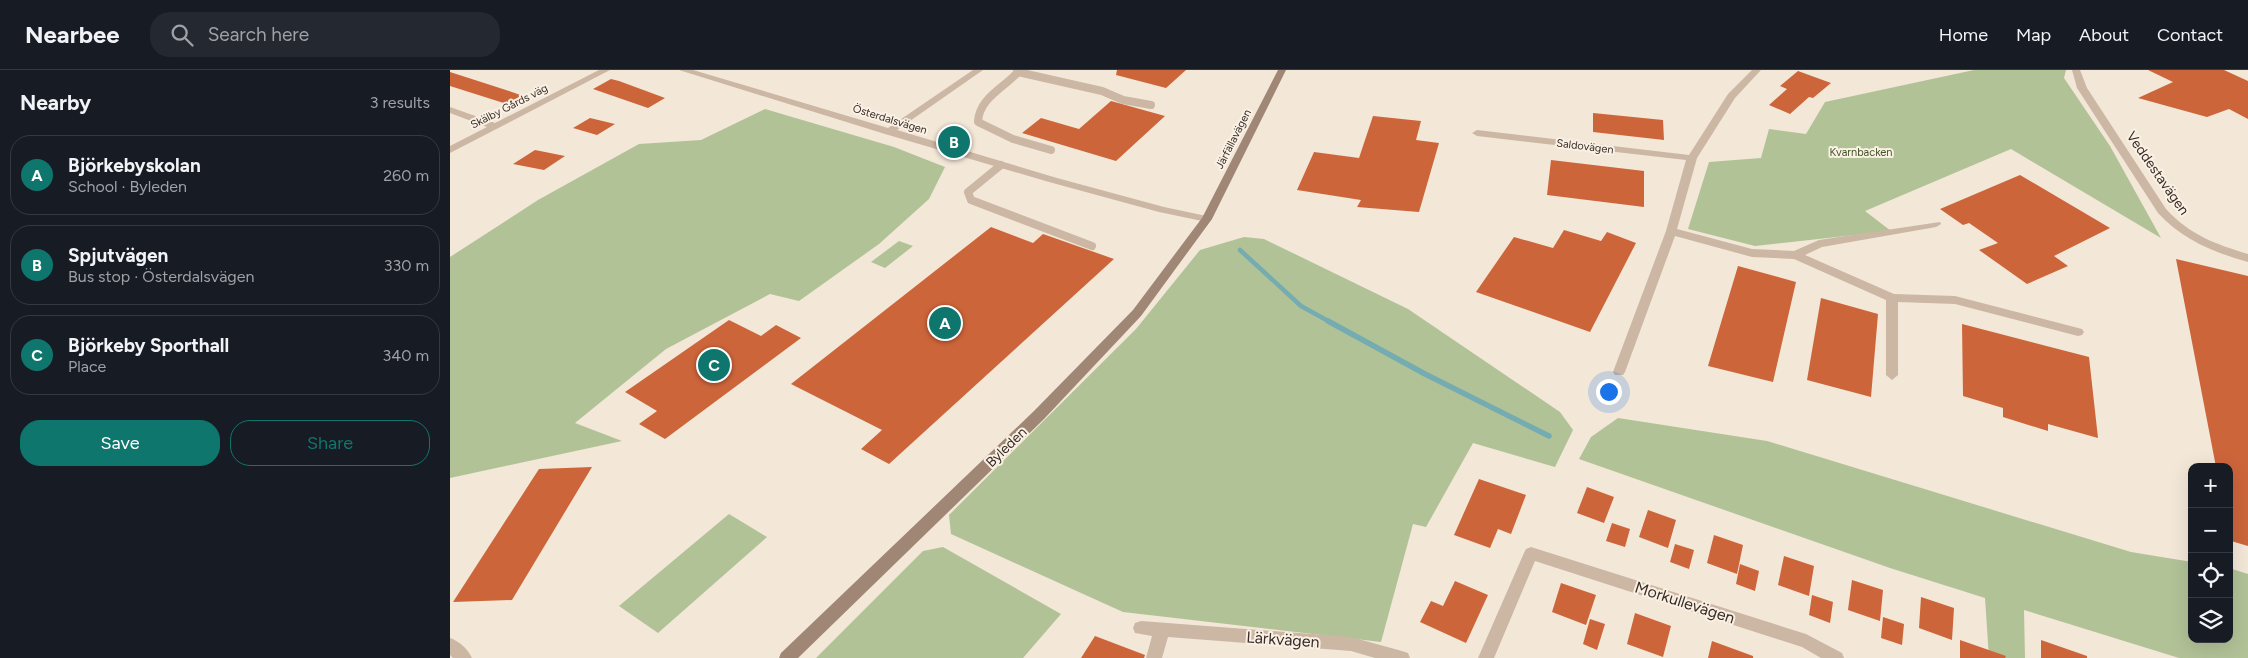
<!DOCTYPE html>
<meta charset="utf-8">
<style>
body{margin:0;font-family:Figtree,sans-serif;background:#242831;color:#f1f3f6}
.controls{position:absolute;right:15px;bottom:15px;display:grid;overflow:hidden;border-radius:10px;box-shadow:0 5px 20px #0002}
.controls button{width:45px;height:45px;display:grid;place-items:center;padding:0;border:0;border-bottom:1px solid #363941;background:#171b24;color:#f1f3f6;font:25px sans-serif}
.you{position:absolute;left:1158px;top:321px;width:18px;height:18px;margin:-12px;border:4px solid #fff;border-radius:50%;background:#1a73e8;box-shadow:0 0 0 8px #1a73e833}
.badge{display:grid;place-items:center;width:32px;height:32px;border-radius:50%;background:#0f766e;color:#fff;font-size:16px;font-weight:700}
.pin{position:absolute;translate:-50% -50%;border:2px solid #fff;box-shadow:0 1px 5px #0006}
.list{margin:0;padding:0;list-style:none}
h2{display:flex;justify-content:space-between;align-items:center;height:65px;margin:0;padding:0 20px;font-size:21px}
h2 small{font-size:16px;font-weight:400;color:#9ea1a6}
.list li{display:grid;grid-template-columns:32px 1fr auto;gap:15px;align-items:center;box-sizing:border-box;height:80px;margin:0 10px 10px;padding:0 10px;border:1px solid #363941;border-radius:20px}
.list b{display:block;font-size:19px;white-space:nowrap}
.list p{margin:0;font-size:16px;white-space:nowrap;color:#9ea1a6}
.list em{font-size:16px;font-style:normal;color:#9ea1a6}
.actions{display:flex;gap:10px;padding:15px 20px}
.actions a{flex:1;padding:11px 0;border:1px solid #0f766e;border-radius:20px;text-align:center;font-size:18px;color:#0f766e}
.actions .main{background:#0f766e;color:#fff}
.icon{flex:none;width:28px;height:28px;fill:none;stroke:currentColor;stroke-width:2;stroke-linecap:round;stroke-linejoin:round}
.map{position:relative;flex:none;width:1798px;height:588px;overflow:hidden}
header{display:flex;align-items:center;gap:30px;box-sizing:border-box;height:70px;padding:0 25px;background:#171b24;border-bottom:1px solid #363941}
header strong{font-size:24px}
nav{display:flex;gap:28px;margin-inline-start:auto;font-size:18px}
.search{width:350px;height:45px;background:#242831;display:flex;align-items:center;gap:12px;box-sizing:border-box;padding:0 18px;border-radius:20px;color:#9ea1a6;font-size:19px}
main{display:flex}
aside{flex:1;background:#171b24}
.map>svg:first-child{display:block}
.green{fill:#b2c297}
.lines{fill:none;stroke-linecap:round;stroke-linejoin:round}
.stream-far1{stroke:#75acb1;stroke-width:4.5}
.stream{stroke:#75acb1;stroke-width:5.5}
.building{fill:#cd653b}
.lane{stroke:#cbb7a3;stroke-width:8}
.street{fill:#cbb7a3;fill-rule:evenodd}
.secondary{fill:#9f8675;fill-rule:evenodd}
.labels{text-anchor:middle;stroke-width:4;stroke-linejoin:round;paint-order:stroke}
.far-street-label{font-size:11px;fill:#362b26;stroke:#faf1e4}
.far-park-label{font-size:11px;fill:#435528;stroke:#faf1e4}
.street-label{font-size:14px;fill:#362b26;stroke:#faf1e4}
.near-street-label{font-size:16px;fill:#362b26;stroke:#faf1e4}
</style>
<header>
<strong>Nearbee</strong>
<div class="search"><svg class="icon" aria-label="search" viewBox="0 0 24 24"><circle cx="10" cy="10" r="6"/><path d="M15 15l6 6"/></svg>Search here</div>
<nav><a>Home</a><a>Map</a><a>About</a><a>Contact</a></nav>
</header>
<main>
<aside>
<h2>Nearby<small>3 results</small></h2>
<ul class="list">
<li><span class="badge">A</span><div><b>Björkebyskolan</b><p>School · Byleden</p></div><em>260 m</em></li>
<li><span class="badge">B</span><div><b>Spjutvägen</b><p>Bus stop · Österdalsvägen</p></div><em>330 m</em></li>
<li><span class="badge">C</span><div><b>Björkeby Sporthall</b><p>Place</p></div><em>340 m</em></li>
</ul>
<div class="actions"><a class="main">Save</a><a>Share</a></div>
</aside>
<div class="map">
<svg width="1798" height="588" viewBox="0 0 1798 588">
<rect width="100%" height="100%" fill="#f3e7d8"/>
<path class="green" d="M1524 0H1616L1614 8 1660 76 1711 168 1561 79 1415 141 1441 161 1305 176 1238 159 1259 92 1311 88 1319 59 1356 64 1375 32Z
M315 39 444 77 495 97 479 129 429 174 349 231 320 224 216 279 125 353 172 371 0 408V187L88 130 189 74 251 70Z
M794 167 814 169 958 239 1110 342 1123 360 1105 397 1023 373 976 457 963 454 931 572 673 542 501 464 499 445 686 259 750 180Z
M449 171 463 176 435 198 421 192Z
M1168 348 1317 371 1681 482 1742 492V569H1779V498L1798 504V588H1729L1574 540 1575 588H1539L1535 528 1440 498 1129 389 1141 367Z
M279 444 317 467 208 563 169 536Z
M493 477 611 544 573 588H366L473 481Z"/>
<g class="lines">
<path class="stream-far1" d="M790 180 851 236 880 252"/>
<path class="stream" d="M878 251 975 304 1099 366"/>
</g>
<path class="building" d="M667 0H736L716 18 666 5Z
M1698 0H1774L1798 11V49L1779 39 1757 47 1688 28 1723 12Z
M1348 1 1381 13 1363 28 1359 27 1340 44 1319 35 1337 19 1330 16Z
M0 2 59 21 76 27 60 35 0 16Z
M161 9 169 11 215 28 198 38 143 19Z
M661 31 715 46 666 91 572 63 591 48 629 59Z
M1143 43 1213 50 1214 70 1143 62Z
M923 46 971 51 966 70 989 73 969 142 907 137 911 130 847 120 864 82 909 88Z
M140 48 165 54 147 65 123 58Z
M85 80 115 86 94 100 63 94Z
M1101 90 1194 101V137L1097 125Z
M1570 105 1660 158 1604 186 1618 196 1577 214 1529 180 1548 173 1519 153 1513 155 1490 139Z
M541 157 583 173 593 164 664 189 439 394 411 379 432 360 341 314Z
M1114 160 1151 171 1157 162 1186 173 1140 262 1026 222 1064 167 1103 178Z
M1726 189 1798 206V476L1781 471 1779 397H1766Z
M1288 196 1346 212 1323 312 1258 296Z
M1371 228 1428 244 1421 327 1357 310Z
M279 250 311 266 326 255 351 268 215 369 189 354 207 341 175 322Z
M1512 254 1639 287 1648 368 1598 354V361L1553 347V338L1513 326Z
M142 397 62 530 3 532 89 399Z
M1029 409 1076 425 1061 464 1048 459 1040 478 1004 465Z
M1137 417 1164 427 1154 453 1127 443Z
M1198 440 1226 450 1218 478 1189 467Z
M1162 453 1180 459 1175 477 1156 471Z
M1264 465 1293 475 1287 504 1257 493Z
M1225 474 1244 480 1239 499 1220 492Z
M1334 486 1364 496 1359 526 1328 515Z
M1290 494 1309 501 1305 521 1286 514Z
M1402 510 1433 520 1430 551 1398 540Z
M1005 511 1038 525 1016 573 970 552 981 531 993 536Z
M1111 513 1146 525 1136 555 1102 542Z
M1362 525 1383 532 1380 553 1359 545Z
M1471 527 1504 538 1502 570 1469 558Z
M1185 543 1221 556 1213 587 1177 574Z
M1433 547 1454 554 1452 575 1431 568Z
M1140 549 1155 554 1147 580 1133 574Z
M645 566 695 585 694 588H631Z
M1510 570 1556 586 1555 588H1510Z
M1591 570 1637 586V588H1591Z
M1262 571 1303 586V588H1258Z"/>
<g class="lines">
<path class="lane" d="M567 0 568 2C554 18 529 28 528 52L563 69 601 80
M568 2 652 21 673 30 701 35
M551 95 518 122 521 130 642 176"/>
<path class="street" d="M149 0H160L0 83V76L37 57 0 43V37L45 53Z
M229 0H243L438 58 523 0H533L447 60 607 108 714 137 761 147 762 149 757 152 709 142 599 112 435 64Z
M1302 0H1311L1285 28 1247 88 1227 159 1302 179 1344 181 1369 170 1490 152 1491 154 1486 157 1372 177 1355 185 1444 224 1505 226 1632 259 1634 262 1632 265 1628 266 1505 234 1448 232V305L1442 310 1436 305V230L1344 189 1302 187 1225 166 1175 302 1173 305H1165L1163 302 1216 161 1236 90 1027 66 1022 63 1027 60 1239 85 1278 24Z
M1622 0H1630L1637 18 1716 139C1740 165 1765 174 1798 184V192C1763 182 1733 170 1708 143L1627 18Z
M1081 477 1356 564 1392 583 1394 588H1371L1352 577 1085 491 1044 588H1028L1074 483 1076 479Z
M691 551 901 567 952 581 958 583 960 588H925L901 581 718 567 712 588H696L702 566 685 563 683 558 685 553Z
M0 568C9 571 18 579 22 588H3L0 585Z"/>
<path class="secondary" d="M828 0H836L762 149 691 246 594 349 348 588H329L331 583 584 341 683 240 752 148Z"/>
</g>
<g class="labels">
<g class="far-street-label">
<text transform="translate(59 36) rotate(-27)" y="4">Skälby Gårds väg</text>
<text transform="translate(440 49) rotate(17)" y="4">Österdalsvägen</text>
<text transform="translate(783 69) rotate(-63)" y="4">Järfällavägen</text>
<text transform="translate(1135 76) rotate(7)" y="4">Saldovägen</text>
</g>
<g class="far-park-label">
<text x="1411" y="86">Kvarnbacken</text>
</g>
<g class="street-label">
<text transform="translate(1708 103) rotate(55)" y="5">Veddestavägen</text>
<text transform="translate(556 377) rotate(-44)" y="5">Byleden</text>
</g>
<g class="near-street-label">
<text transform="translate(1235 532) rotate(18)" y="6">Morkullevägen</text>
<text transform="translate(833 569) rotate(4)" y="6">Lärkvägen</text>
</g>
</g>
</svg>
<div class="controls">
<button>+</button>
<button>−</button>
<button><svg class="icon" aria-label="locate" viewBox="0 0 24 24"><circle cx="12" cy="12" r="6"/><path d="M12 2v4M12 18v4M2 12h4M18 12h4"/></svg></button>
<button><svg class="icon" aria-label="layers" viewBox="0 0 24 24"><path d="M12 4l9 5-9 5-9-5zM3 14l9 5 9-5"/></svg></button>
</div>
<div class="you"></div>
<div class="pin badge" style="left:495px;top:253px">A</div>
<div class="pin badge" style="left:504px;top:72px">B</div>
<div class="pin badge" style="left:264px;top:295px">C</div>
</div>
</main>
